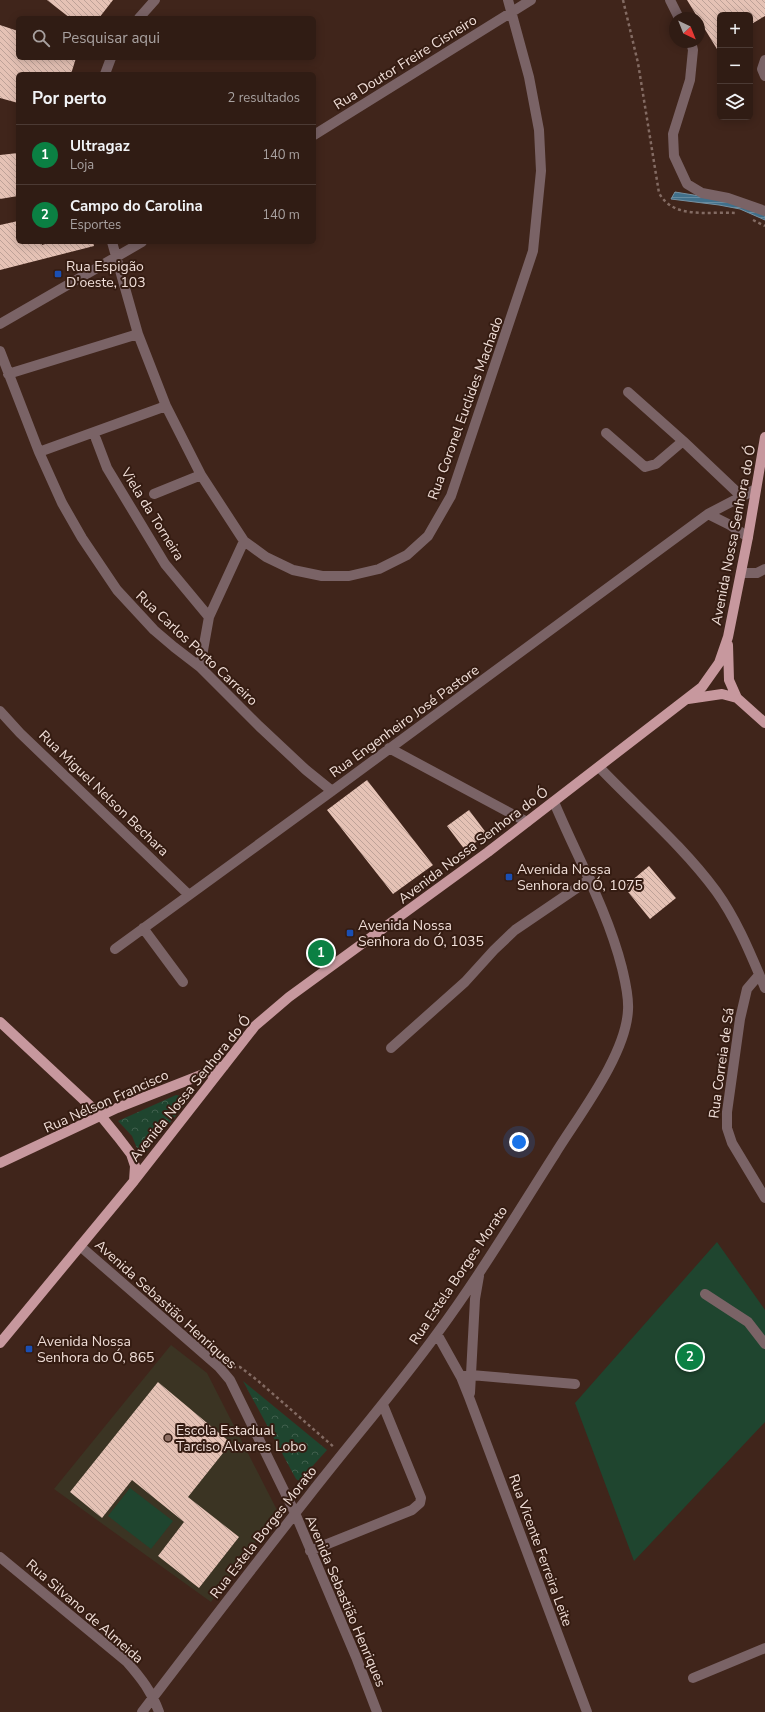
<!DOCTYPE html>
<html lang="pt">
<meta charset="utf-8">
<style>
body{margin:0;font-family:"Nunito Sans",sans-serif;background:#3c2922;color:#f1f3f6}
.controls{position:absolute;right:12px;top:12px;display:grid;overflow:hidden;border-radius:6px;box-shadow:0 2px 10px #0003}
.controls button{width:36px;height:36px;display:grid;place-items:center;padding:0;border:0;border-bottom:1px solid #4b3a34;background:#301c14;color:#f1f3f6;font:20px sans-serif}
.compass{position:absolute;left:669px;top:12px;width:36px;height:36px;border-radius:50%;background:#301c14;box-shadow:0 2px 10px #0003;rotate:137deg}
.you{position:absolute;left:519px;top:1142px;width:14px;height:14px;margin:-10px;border:3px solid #fff;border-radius:50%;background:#1a73e8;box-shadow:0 0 0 6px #1a73e833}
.badge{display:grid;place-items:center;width:26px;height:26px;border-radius:50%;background:#0b8043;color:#fff;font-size:13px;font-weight:700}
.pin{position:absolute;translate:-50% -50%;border:2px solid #fff;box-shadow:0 1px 4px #0006}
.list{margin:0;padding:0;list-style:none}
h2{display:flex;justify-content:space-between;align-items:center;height:52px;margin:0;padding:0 16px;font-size:17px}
h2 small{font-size:13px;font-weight:400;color:#a8a1a0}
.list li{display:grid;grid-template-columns:26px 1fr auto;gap:12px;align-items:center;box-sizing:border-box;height:60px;padding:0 16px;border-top:1px solid #4b3a34}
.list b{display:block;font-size:15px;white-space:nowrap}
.list p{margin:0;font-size:13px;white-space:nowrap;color:#a8a1a0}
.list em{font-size:13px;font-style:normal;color:#a8a1a0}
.icon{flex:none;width:22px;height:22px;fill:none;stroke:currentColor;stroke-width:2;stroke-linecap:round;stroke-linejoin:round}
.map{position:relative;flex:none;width:765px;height:1712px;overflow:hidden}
.search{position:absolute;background:#301c14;box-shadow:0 2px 10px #0003;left:16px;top:16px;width:300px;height:44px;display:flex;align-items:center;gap:10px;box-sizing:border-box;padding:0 14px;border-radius:6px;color:#a8a1a0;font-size:15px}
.panel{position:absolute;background:#301c14;box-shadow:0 2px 10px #0003;left:16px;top:72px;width:300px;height:172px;border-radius:6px}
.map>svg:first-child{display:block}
.education{fill:#3b3423}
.park{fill:url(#park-crowns)}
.pitch{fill:#1f452f}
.water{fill:url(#water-rules);stroke:#7691a2}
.building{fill:url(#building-back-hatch)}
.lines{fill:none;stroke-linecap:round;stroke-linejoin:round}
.path{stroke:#836b63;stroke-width:2.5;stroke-dasharray:3 3;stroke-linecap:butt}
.minor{stroke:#7a6366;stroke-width:10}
.major{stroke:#c7989e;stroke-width:10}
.transit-dot{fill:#1a4fb4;stroke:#351c12;stroke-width:1.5}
.education-dot{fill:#8d6e63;stroke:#351c12;stroke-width:1.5}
.labels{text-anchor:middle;stroke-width:4;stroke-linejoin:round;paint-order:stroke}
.street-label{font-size:14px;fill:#f1dfd9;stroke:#351c12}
.poi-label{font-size:14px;fill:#f1dfd9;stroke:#351c12;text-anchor:start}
</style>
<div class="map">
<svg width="765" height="1712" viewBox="0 0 765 1712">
<defs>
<pattern id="park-crowns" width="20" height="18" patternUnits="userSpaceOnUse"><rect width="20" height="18" fill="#1f452f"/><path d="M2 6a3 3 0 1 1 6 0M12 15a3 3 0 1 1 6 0" fill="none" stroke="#405f4d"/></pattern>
<pattern id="water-rules" width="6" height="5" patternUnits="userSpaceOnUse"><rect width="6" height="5" fill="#41708b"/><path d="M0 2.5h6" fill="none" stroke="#668ba0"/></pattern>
<pattern id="building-back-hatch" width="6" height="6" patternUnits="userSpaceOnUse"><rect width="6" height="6" fill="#e5c2b5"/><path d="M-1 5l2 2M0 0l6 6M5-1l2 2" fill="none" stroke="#bea298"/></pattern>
</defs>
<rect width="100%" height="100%" fill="#40251b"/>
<path class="education" d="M171 1345 207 1373 278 1512 211 1602 54 1489Z"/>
<path class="park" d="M176 1095 185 1097 187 1102 141 1158 132 1136 118 1121Z
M243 1381 327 1450 299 1481 296 1479Z"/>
<path class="pitch" d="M717 1242 765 1310V1422L634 1561 575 1403Z
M130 1488 173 1521 151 1549 108 1516Z"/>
<path class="water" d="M675 192 718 199 765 214V220L740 209 719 205 671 199Z"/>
<path class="building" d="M47 0H113L99 18H70Z
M687 0H765V16L750 25V15H720V54Z
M0 25 18 31V58H76L71 74H18V103L0 98Z
M18 153V196L0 199V155Z
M18 221V242H41L42 245 52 242H93L94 246 0 270V225Z
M367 780 433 865 393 894 327 810Z
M469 810 487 834 465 850 447 826Z
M649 866 676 898 650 919 624 887Z
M158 1382 231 1443 188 1497 239 1537 199 1588 158 1556 184 1522 132 1480 102 1518 70 1492Z"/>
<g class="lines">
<path class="path" d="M623 0 638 63 659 193C674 220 709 211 735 213
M753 220 765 226
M233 1367H240L257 1380 335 1448"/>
<path class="minor" d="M670 0 679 18
M139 18 155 0
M691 42 693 50 690 80 673 134 674 156 687 184 702 193 728 198 765 211
M765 60 762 69 765 76
M105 74 111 58
M314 135 531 0
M112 242 138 334 166 406 201 475 244 541 266 557 293 570 322 576H349L379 569 407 555 428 536 451 496 533 251 541 171 539 130 529 77 508 0
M0 324 142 242
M0 351 39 452 62 503 82 538 117 590 154 630 174 647 200 667 259 726 306 770 332 791
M8 374 138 334
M628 392 683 441 741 496
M606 433 645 467 656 464 683 441
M96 439 107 468 165 564 209 617
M39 452 166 406
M154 494 201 475
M708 514 730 525 748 537
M741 573H757L765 569
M200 667 209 617 244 541
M0 711 20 733 189 895
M389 748 527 822
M599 767C638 808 682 845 716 891 737 920 751 955 765 988
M143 928 183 982
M115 949 332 791 708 514 756 489
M759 975 747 989 740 1019 727 1112V1128L732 1143 765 1198
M391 1048 465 982 494 950 515 930 590 879
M80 1246 219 1367 230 1380 295 1513 356 1657 377 1712
M705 1294 748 1322 765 1344
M437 1334 461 1377 469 1397 587 1712
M465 1376 471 1375 575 1384
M470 1393 475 1299 479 1276
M310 1551 412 1510 420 1503 421 1498 383 1405
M0 1557 127 1662C141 1678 152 1692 159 1712
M693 1678 765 1648
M142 1712C197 1640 252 1568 308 1497 350 1443 395 1391 436 1335 479 1277 516 1215 555 1154 579 1115 626 1055 628 1010 629 996 625 981 622 968 607 909 577 857 554 802"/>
<path class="major" d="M728 645 729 680 737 698 765 723
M688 699 722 694 737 698
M0 1022 101 1116 118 1137 131 1154 135 1166 134 1181
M0 1163 117 1108 224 1066
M0 1343 134 1181 255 1026 289 997 488 852 702 687 719 663 728 637 748 537 765 437"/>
</g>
<g class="transit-dot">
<rect x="54" y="270" width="8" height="8" rx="2"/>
<rect x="505" y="873" width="8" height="8" rx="2"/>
<rect x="346" y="929" width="8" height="8" rx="2"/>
<rect x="25" y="1345" width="8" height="8" rx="2"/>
</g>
<circle class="education-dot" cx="168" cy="1438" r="4"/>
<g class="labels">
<g class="street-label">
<text transform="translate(405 62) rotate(-32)" y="5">Rua Doutor Freire Cisneiro</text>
<text transform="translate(465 408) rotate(-70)" y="5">Rua Coronel Euclides Machado</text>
<text transform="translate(153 514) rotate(58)" y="5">Viela da Torneira</text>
<text transform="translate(733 535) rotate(-79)" y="5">Avenida Nossa Senhora do Ó</text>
<text transform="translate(197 648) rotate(43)" y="5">Rua Carlos Porto Carreiro</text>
<text transform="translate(404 721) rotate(-36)" y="5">Rua Engenheiro José Pastore</text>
<text transform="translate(104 793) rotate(44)" y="5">Rua Miguel Nelson Bechara</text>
<text transform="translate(473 845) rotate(-37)" y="5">Avenida Nossa Senhora do Ó</text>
<text transform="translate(721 1063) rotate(-82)" y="5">Rua Correia de Sá</text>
<text transform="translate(190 1088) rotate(-51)" y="5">Avenida Nossa Senhora do Ó</text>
<text transform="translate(106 1101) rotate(-24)" y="5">Rua Nélson Francisco</text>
<text transform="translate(458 1275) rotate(-56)" y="5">Rua Estela Borges Morato</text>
<text transform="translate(166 1304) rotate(42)" y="5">Avenida Sebastião Henriques</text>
<text transform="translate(263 1532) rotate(-52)" y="5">Rua Estela Borges Morato</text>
<text transform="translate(541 1550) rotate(70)" y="5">Rua Vicente Ferreira Leite</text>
<text transform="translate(346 1601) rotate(67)" y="5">Avenida Sebastião Henriques</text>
<text transform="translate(85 1611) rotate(41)" y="5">Rua Silvano de Almeida</text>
</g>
<g class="poi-label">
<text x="66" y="271">Rua Espigão<tspan x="66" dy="16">D'oeste, 103</tspan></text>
<text x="517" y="874">Avenida Nossa<tspan x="517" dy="16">Senhora do Ó, 1075</tspan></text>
<text x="358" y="930">Avenida Nossa<tspan x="358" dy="16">Senhora do Ó, 1035</tspan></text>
<text x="37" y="1346">Avenida Nossa<tspan x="37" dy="16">Senhora do Ó, 865</tspan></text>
<text x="176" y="1435">Escola Estadual<tspan x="176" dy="16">Tarciso Alvares Lobo</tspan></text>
</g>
</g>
</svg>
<div class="controls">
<button>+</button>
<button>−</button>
<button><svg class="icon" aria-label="layers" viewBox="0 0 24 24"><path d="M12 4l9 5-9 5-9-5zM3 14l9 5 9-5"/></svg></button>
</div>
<svg class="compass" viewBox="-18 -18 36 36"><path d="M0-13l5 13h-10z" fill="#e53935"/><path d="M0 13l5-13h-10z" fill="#a8a1a0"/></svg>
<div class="you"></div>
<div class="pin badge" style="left:321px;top:953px">1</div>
<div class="pin badge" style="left:690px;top:1357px">2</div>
<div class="search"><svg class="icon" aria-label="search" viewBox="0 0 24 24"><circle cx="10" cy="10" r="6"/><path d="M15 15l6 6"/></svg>Pesquisar aqui</div>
<section class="panel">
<h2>Por perto<small>2 resultados</small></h2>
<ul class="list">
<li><span class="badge">1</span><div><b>Ultragaz</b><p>Loja</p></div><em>140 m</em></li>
<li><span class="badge">2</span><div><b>Campo do Carolina</b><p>Esportes</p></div><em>140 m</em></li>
</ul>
</section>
</div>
